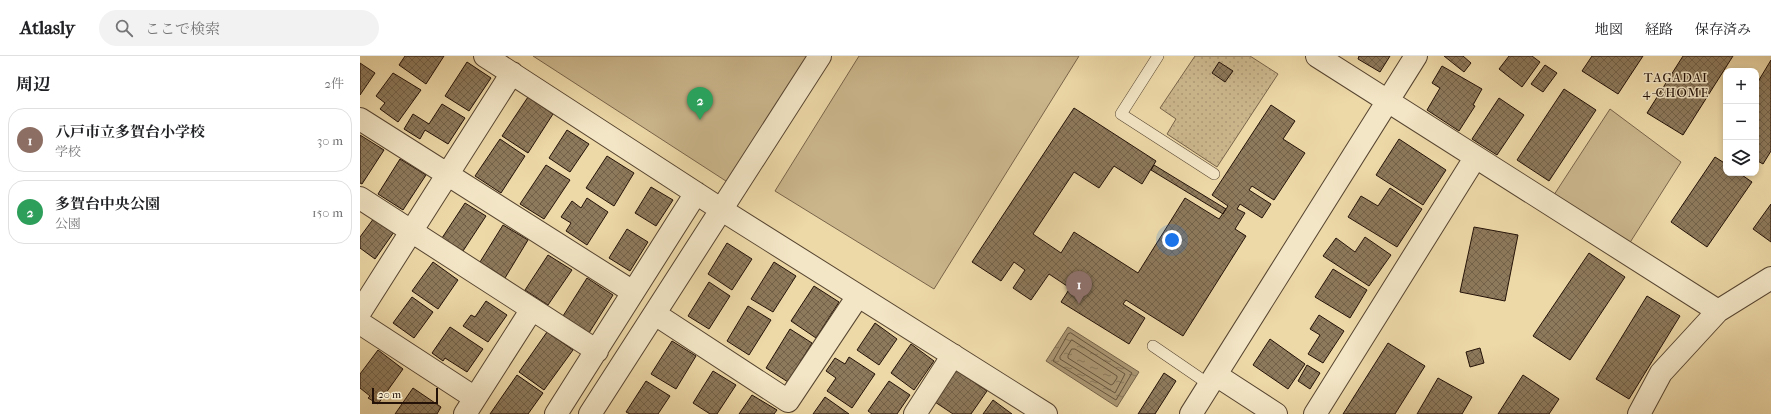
<!DOCTYPE html>
<html lang="ja">
<meta charset="utf-8">
<style>
body{margin:0;font-family:"IM FELL French Canon","Noto Serif JP",serif;background:#f2f2f2;color:#202124}
.controls{position:absolute;right:12px;top:12px;display:grid;overflow:hidden;border-radius:8px;box-shadow:0 2px 6px #0003}
.controls button{width:36px;height:36px;display:grid;place-items:center;padding:0;border:0;border-bottom:1px solid #e0e0e0;background:#fff;color:#202124;font:20px sans-serif}
.scale{position:absolute;left:12px;bottom:10px;width:66px;box-sizing:border-box;padding-left:4px;border:2px solid #241208;border-top:0;font-size:11px;line-height:14px;white-space:nowrap;color:#241208;-webkit-text-stroke:3px #f3e6c6;paint-order:stroke}
.you{position:absolute;left:812px;top:184px;width:14px;height:14px;margin:-10px;border:3px solid #fff;border-radius:50%;background:#1a73e8;box-shadow:0 0 0 6px #1a73e833}
.badge{display:grid;place-items:center;width:26px;height:26px;border-radius:50%;background:#8f2418;color:#fff;font-size:13px;font-weight:700}
.pin{position:absolute;translate:-50% -33px;filter:drop-shadow(0 1px 2px #0008)}
.pin::after{content:'';position:absolute;top:21px;width:14px;height:12px;background:inherit;clip-path:polygon(0 0,100% 0,50% 100%)}
.list{margin:0;padding:0;list-style:none}
h2{display:flex;justify-content:space-between;align-items:center;height:52px;margin:0;padding:0 16px;font-size:17px}
h2 small{font-size:13px;font-weight:400;color:#757577}
.list li{display:grid;grid-template-columns:26px 1fr auto;gap:12px;align-items:center;box-sizing:border-box;height:64px;margin:0 8px 8px;padding:0 8px;border:1px solid #e0e0e0;border-radius:16px}
.list b{display:block;font-size:15px;white-space:nowrap}
.list p{margin:0;font-size:13px;white-space:nowrap;color:#757577}
.list em{font-size:13px;font-style:normal;color:#757577}
.icon{flex:none;width:22px;height:22px;fill:none;stroke:currentColor;stroke-width:2;stroke-linecap:round;stroke-linejoin:round}
.map{position:relative;flex:none;width:1411px;height:358px;overflow:hidden}
header{display:flex;align-items:center;gap:24px;box-sizing:border-box;height:56px;padding:0 20px;background:#fff;border-bottom:1px solid #e0e0e0}
header strong{font-size:19px}
nav{display:flex;gap:22px;margin-inline-start:auto;font-size:14px}
.search{width:280px;height:36px;background:#f2f2f2;display:flex;align-items:center;gap:10px;box-sizing:border-box;padding:0 14px;border-radius:22px;color:#757577;font-size:15px}
main{display:flex}
aside{flex:1;background:#fff}
.map>svg:first-child{display:block}
.grass{fill:url(#grass-dots);stroke:#78644a}
.park{fill:#cbb68c;stroke:#78644a}
.water{fill:url(#water-ripples);stroke:#746147}
.lines{fill:none;stroke-linecap:round;stroke-linejoin:round}
.shore{stroke:#66543c;stroke-width:1}
.building{fill:url(#building-cross-hatch);stroke:#241208}
.service-casing{stroke:#564430;stroke-width:12}
.minor-casing{stroke:#564430;stroke-width:24}
.service{stroke:#f3e6c6;stroke-width:11}
.minor{stroke:#f3e6c6;stroke-width:22}
.labels{text-anchor:middle;stroke-width:3;stroke-linejoin:round;paint-order:stroke}
.neighbourhood-label{font-size:13px;letter-spacing:1px;fill:#241208;stroke:#f3e6c6}
</style>
<header>
<strong>Atlasly</strong>
<div class="search"><svg class="icon" aria-label="search" viewBox="0 0 24 24"><circle cx="10" cy="10" r="6"/><path d="M15 15l6 6"/></svg>ここで検索</div>
<nav><a>地図</a><a>経路</a><a>保存済み</a></nav>
</header>
<main>
<aside>
<h2>周辺<small>2件</small></h2>
<ul class="list">
<li><span class="badge" style="background:#8d6e63">1</span><div><b>八戸市立多賀台小学校</b><p>学校</p></div><em>30 m</em></li>
<li><span class="badge" style="background:#2e9e5b">2</span><div><b>多賀台中央公園</b><p>公園</p></div><em>150 m</em></li>
</ul>
</aside>
<div class="map">
<svg width="1411" height="358" viewBox="0 0 1411 358">
<defs>
<pattern id="grass-dots" width="8" height="8" patternUnits="userSpaceOnUse"><rect width="8" height="8" fill="#cbb68c"/><path d="M2 2h.1M6 6h.1" fill="none" stroke="#ae9b77" stroke-width="1.8" stroke-linecap="round"/></pattern>
<pattern id="water-ripples" width="26" height="14" patternUnits="userSpaceOnUse"><rect width="26" height="14" fill="#a99571"/><path d="M2 4q2-2 4 0t4 0M15 11q2-2 4 0t4 0" fill="none" stroke="#89785b"/></pattern>
<pattern id="building-cross-hatch" width="8" height="8" patternUnits="userSpaceOnUse"><rect width="8" height="8" fill="#8d795b"/><path d="M0 0l8 8M0 8l8-8" fill="none" stroke="#736249"/></pattern>
</defs>
<rect width="100%" height="100%" fill="#edd8a7"/>
<filter id="stains"><feTurbulence type="fractalNoise" baseFrequency=".005" numOctaves="4"/><feColorMatrix values="0 0 0 0 .2 0 0 0 0 .09 0 0 0 0 .02 0 0 0 .5 -.17"/></filter>
<radialGradient id="worn" r=".72"><stop offset=".6" stop-color="#630" stop-opacity="0"/><stop offset="1" stop-color="#630" stop-opacity=".3"/></radialGradient>
<path class="grass" d="M835 0H890L918 18 857 111 807 78 816 63 800 52Z"/>
<path class="park" d="M173 0H450L369 127Z
M499 0H719L574 233 415 135Z
M1250 53 1321 106 1264 196 1188 148Z"/>
<path class="water" d="M708 271 779 316 757 351 686 305Z"/>
<g class="lines">
<path class="shore" d="M711 277 772 317 756 344 693 305 708 278Z
M712 284 765 318 755 337 700 303V301Z
M712 293H715L757 320V322L753 328 751 329 708 302V300Z"/>
</g>
<path class="building" d="M45 0H84L66 28 39 9Z
M999 0H1030L1020 16 998 3Z
M1084 0H1103L1111 7 1104 16Z
M1149 0H1172L1180 6 1162 31 1139 13Z
M1232 0H1283L1258 38 1222 15Z
M1323 0H1373L1323 79 1287 57Z
M1411 4V95L1403 108 1396 104V29Z
M107 6 131 22 109 55 85 40Z
M859 6 873 15 865 26 852 17Z
M0 7 15 17 0 39Z
M1185 9 1197 17 1183 36 1171 28Z
M1082 10 1122 33 1113 49 1115 50 1099 75 1067 54 1080 32 1072 27Z
M33 17 61 34 38 66 20 53 25 47 16 40Z
M1204 33 1236 54 1189 125 1157 104Z
M168 41 193 58 168 97 142 80Z
M1139 42 1164 59 1137 99 1112 83Z
M82 48 105 62 88 88 65 74 60 83 44 73 53 58 69 68Z
M911 49 935 65 923 83 945 97 914 144 892 130 889 134 911 148 902 162 880 148 877 153 885 157 875 173 886 180 823 280 766 244 763 248 785 262 769 288 701 246 710 232 689 218 671 244 653 232 665 214 654 206 641 225 612 206 714 52 796 105 782 128 754 110 739 132 714 116 673 178 701 197 714 176 778 217 825 142 859 163 868 150 852 139Z
M207 74 229 88 210 116 189 102Z
M0 79 24 94 2 128 0 127Z
M140 83 165 100 141 137 115 120Z
M1039 83 1086 114 1063 149 1016 119Z
M247 100 274 117 254 150 226 132Z
M1355 101 1366 108V117H1379L1392 126 1347 191 1311 166Z
M40 103 66 119 43 154 18 138Z
M186 109 210 124 184 163 160 148Z
M794 109 866 153 863 158 791 114Z
M291 131 313 144 296 170 275 157Z
M1030 132 1062 153 1037 191 988 161 1001 140 1018 150Z
M227 142 248 156 227 189 206 175 211 167 201 161 212 145 221 152Z
M105 147 126 160 103 195 82 182Z
M1411 148V186L1393 173Z
M14 162 34 176 15 203 0 192V181Z
M143 169 168 184 145 222 120 206Z
M1114 171 1158 179 1145 245 1100 236Z
M267 173 288 186 270 215 249 202Z
M1005 181 1031 199 1009 230 963 200 976 182 995 196Z
M367 187 392 203 372 234 348 218Z
M1229 197 1265 221 1210 304 1173 280Z
M188 199 212 214 188 249 165 234Z
M73 206 98 224 78 253 52 235Z
M414 206 436 220 413 256 391 243Z
M973 213 1007 234 990 262 955 241Z
M227 222 253 239 229 277 203 260Z
M349 226 370 240 349 273 328 260Z
M454 230 479 246 456 282 431 265Z
M1287 240 1320 260 1269 343 1236 323Z
M52 241 73 256 54 282 33 267Z
M126 245 147 259 128 286 103 270 111 259 115 261Z
M388 250 411 264 389 299 367 285Z
M959 259 984 275 963 307 948 298 960 279 950 273Z
M515 267 537 283 519 309 497 294Z
M90 271 123 293 107 316 85 302 83 305 72 297Z
M430 273 452 287 428 326 406 312Z
M187 276 213 294 184 334 159 316Z
M910 283 945 308 928 333 893 309Z
M312 285 336 300 316 333 291 318Z
M1028 287 1065 310 1035 358H983Z
M551 288 574 305 554 334 531 317Z
M1120 292 1124 307 1110 311 1106 296Z
M18 294 43 313 18 348 8 342 10 340 0 332V318Z
M489 301 515 318 492 352 467 335 476 322 466 315 475 302 485 308Z
M947 309 960 317 950 333 938 325Z
M596 314 627 335 611 358H593L575 346Z
M353 315 376 329 357 358H350L333 347Z
M804 317 816 325 795 358H778Z
M157 319 183 337 168 358H130Z
M1163 319 1199 343 1189 358H1138Z
M1078 322 1112 341 1102 358H1057Z
M286 325 310 340 298 358H270L266 356Z
M529 325 550 339 537 358H512L508 355Z
M53 332 81 351 77 358H35Z
M392 339 417 354 414 358H379Z
M465 341 489 358H453Z
M633 344 652 358H623Z"/>
<g class="lines">
<g class="service-casing">
<path id="service" d="M798 0 761 58 854 118
M793 290 850 329"/>
</g>
<g class="minor-casing">
<path id="minor" d="M125 0 362 154 686 358
M957 0 1358 255
M0 63 273 236
M0 142 237 295
M0 256 152 17
M295 258 428 345 498 240
M0 267 115 342
M856 319 916 358
M105 358 172 253
M196 358 336 137
M230 358 460 0
M555 358 593 299
M831 358 1056 0
M955 358 1115 102
M1279 358 1301 317 1358 255 1411 222"/>
</g>
<use href="#service" class="service"/>
<use href="#minor" class="minor"/>
</g>
<g class="labels">
<g class="neighbourhood-label">
<text x="1316" y="26">TAGADAI<tspan x="1316" dy="15">4-CHOME</tspan></text>
</g>
</g>
<rect width="100%" height="100%" filter="url(#stains)"/>
<rect width="100%" height="100%" fill="url(#worn)"/>
</svg>
<div class="controls">
<button>+</button>
<button>−</button>
<button><svg class="icon" aria-label="layers" viewBox="0 0 24 24"><path d="M12 4l9 5-9 5-9-5zM3 14l9 5 9-5"/></svg></button>
</div>
<div class="scale">20 m</div>
<div class="you"></div>
<div class="pin badge" style="left:719px;top:248px;background:#8d6e63">1</div>
<div class="pin badge" style="left:340px;top:64px;background:#2e9e5b">2</div>
</div>
</main>
